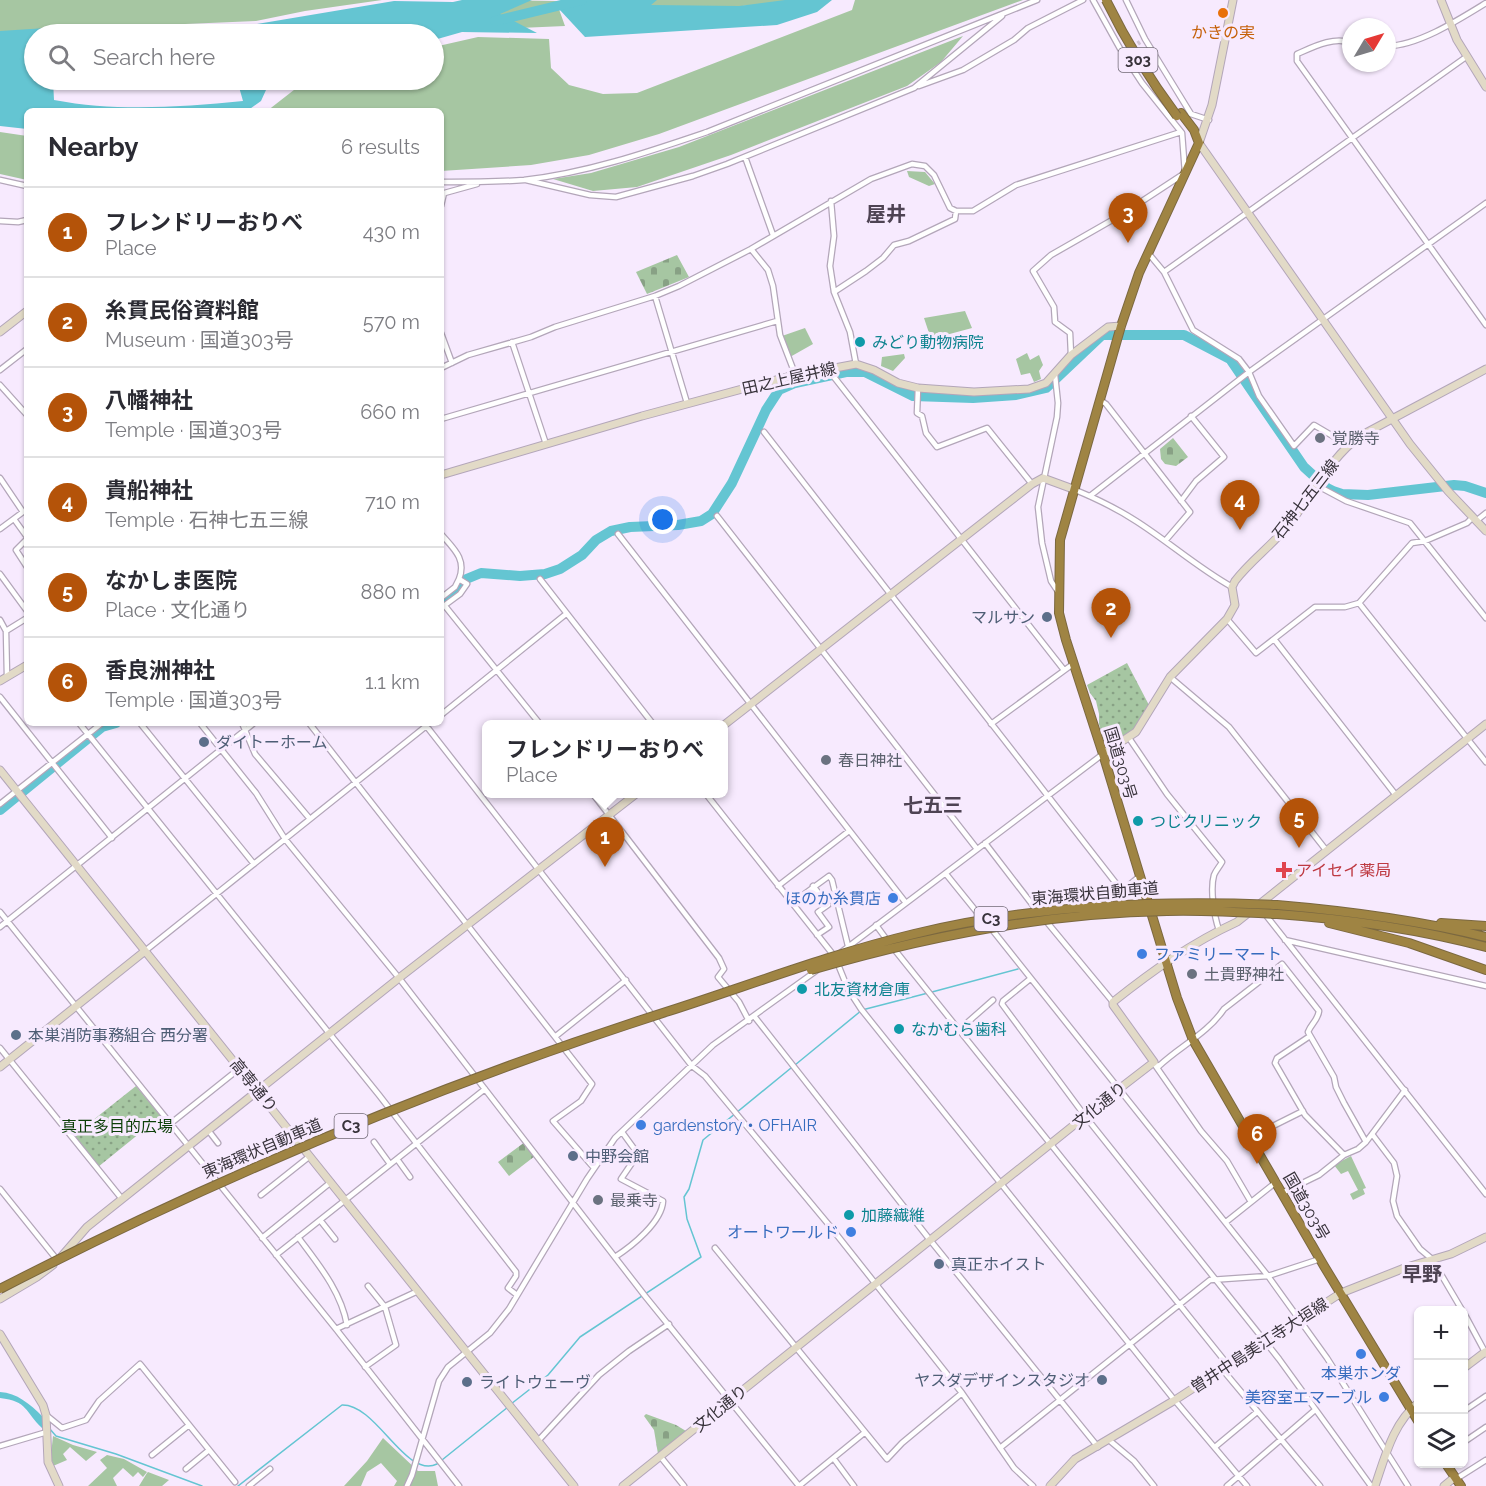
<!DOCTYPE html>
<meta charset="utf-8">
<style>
body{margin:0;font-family:Raleway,"Noto Sans JP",sans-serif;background:#f2f2f3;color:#2b2b33}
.controls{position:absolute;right:18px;bottom:18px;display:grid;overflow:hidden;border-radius:9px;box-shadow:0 2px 4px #0004}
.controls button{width:54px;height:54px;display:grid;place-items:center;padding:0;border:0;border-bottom:2px solid #e1e1e2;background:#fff;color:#2b2b33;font:30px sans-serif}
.compass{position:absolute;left:1342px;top:18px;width:54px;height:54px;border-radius:50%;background:#fff;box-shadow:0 2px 4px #0004;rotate:52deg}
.you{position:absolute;left:663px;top:520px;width:21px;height:21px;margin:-15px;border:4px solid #fff;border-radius:50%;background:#1a73e8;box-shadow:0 0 0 9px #1a73e833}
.badge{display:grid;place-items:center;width:39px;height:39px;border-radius:50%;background:#b45309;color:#fff;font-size:20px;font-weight:700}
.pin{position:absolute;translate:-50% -50px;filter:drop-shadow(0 2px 3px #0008)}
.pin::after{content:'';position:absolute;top:32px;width:21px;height:18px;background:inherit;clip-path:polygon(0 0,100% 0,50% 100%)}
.popup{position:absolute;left:482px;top:720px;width:246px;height:78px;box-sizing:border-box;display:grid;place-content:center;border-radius:9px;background:#fff;filter:drop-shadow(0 2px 4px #0005);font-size:20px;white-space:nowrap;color:#7c7c81}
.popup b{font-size:22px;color:#2b2b33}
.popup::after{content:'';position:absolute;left:50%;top:100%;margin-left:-12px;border:12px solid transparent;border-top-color:#fff}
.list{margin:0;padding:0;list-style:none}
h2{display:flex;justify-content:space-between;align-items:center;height:78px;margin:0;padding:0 24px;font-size:26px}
h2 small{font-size:20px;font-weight:400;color:#7c7c81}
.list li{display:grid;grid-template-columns:39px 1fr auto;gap:18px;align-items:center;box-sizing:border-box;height:90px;padding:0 24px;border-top:2px solid #e1e1e2}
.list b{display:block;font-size:22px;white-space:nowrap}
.list p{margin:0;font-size:20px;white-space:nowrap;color:#7c7c81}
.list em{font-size:20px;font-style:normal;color:#7c7c81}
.icon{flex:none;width:33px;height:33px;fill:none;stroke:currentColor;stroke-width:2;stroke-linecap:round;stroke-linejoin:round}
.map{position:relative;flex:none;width:1486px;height:1486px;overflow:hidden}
.search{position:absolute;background:#fff;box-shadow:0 2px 4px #0004;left:24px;top:24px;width:420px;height:66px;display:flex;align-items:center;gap:15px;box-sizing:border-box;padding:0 21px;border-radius:33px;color:#7c7c81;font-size:22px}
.panel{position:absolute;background:#fff;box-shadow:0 2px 4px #0004;left:24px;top:108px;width:420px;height:618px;border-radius:9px}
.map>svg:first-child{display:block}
.grass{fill:#a6c6a2}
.cemetery{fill:url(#cemetery-stones)}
.park{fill:url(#park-dots)}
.water{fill:#64c5d2}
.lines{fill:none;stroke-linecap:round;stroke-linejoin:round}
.stream{stroke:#64c5d2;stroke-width:1.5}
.river{stroke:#64c5d2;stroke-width:10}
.street-tunnel{stroke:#d1c5d7;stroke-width:4.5;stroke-dasharray:4.5 2;stroke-linecap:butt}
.street-casing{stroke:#b3a6b9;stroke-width:7}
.secondary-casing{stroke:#b3a6b9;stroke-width:9}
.highway-casing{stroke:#7b6840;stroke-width:10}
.street{stroke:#fff;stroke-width:4.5}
.secondary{stroke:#e2dac7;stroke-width:7}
.highway{stroke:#9f8443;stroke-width:8}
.highway-bridge-casing{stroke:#7b6840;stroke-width:10;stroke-linecap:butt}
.highway-bridge{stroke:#9f8443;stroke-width:8}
.food-dot{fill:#e8710a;stroke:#f7eafe;stroke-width:2}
.culture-dot{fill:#0f9aa8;stroke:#f7eafe;stroke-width:2}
.worship-dot{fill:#6b7280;stroke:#f7eafe;stroke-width:2}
.service-dot{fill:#5c6f8a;stroke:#f7eafe;stroke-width:2}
.health-dot{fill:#e0444e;stroke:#f7eafe;stroke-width:2}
.shop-dot{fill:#3f7fe0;stroke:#f7eafe;stroke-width:2}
.labels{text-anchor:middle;stroke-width:6;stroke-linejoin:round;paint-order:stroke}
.shield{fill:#f7eafe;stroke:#716a76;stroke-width:1.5}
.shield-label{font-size:15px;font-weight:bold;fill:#38333b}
.food-label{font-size:16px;fill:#c56008;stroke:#f7eafe}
.culture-label{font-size:16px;fill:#0d838f;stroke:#f7eafe;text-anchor:start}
.street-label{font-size:16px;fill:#38333b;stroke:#f7eafe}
.worship-label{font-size:16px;fill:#5b616d;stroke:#f7eafe;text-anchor:start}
.service-label{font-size:16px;fill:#4e5e75;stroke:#f7eafe;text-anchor:start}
.health-label{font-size:16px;fill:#be3a42;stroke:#f7eafe;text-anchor:start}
.shop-label{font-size:16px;fill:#366cbe;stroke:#f7eafe;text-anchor:end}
.park-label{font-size:16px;fill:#0b3e07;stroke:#f7eafe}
.quarter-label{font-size:20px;font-weight:bold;fill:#4e4353;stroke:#f7eafe}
</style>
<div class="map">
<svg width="1486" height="1486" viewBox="0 0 1486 1486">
<defs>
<pattern id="cemetery-stones" width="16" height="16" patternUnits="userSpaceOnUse" patternTransform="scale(1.5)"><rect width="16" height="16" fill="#a6c6a2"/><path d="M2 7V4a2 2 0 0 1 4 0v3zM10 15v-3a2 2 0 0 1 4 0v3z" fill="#88a185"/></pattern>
<pattern id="park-dots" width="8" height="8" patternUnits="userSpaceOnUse" patternTransform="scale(1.5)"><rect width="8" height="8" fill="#a6c6a2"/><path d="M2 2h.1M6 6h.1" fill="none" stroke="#88a185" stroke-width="1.8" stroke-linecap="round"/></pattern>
</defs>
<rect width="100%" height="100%" fill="#f7eafe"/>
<path class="grass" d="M0 0H382L305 11 256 21 114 27 0 37Z
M494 0 556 1 565 26 495 29Z
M640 0H807L655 14Z
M855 0H1023L659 134 589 155 531 165 441 171V111H267L299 86 319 80H434V47L478 37 549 39 551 68 569 85 603 94 637 93 852 10Z
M963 36 941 62 907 86 731 155 637 187 593 191 553 179 591 173 679 147Z
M0 132 27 136V180L0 174Z
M907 171 925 172 935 184 929 186 909 177Z
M965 311 972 328 931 339 924 318Z
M805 328 813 344 790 357 782 336Z
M1027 353 1030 360 1039 355 1043 365 1039 371 1041 379 1034 382 1030 373 1021 375 1016 359Z
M904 354 905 358 893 371 881 366 882 357Z
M1351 1156 1366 1188 1363 1189 1365 1194 1353 1200 1350 1194 1358 1190 1348 1171 1341 1174 1334 1165Z
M53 1436 73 1445 97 1452 86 1461 70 1447 63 1454 67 1460 53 1466 51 1455Z
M383 1438 418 1471H435L438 1486H394L397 1481 381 1463 367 1472 361 1486H344L367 1461Z
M107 1455 124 1459 147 1472 143 1477 138 1472 133 1477 123 1468 113 1478 117 1486H88L107 1468 100 1460Z
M147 1473 148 1472 169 1480 162 1486H139Z"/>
<path class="cemetery" d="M677 255 689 277 647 294 636 272Z
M1173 438 1188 457 1176 466 1165 464 1161 459 1160 449Z
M525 1142 535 1156 509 1176 498 1162Z
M646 1414 676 1425 686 1431 658 1454 654 1430 644 1416Z"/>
<path class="park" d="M1127 663 1150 707 1136 729 1106 748 1099 724V714L1096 701 1090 693 1087 685Z
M136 1086 161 1116 98 1167 73 1136Z"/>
<path class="water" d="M462 0H532L500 14 537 33 462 32 434 40V34H34V80H53L54 100C117 112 180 107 243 101L237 80H297L266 90 261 101 247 111H27V129L0 126V31L108 24H257L394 1 453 2Z
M563 0H657L651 5 739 6 785 0H832L817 12 777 25 585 37 559 9Z
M0 1392C17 1393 30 1404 42 1416V1428C25 1412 28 1401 0 1398Z"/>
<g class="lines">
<path class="stream" d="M932 992 1018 969
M795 1065 862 1010 928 993
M511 1404 548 1375 580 1337 701 1257 687 1219 684 1197 689 1189 703 1140 791 1068
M49 1428 56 1436 116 1454 202 1486
M238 1486 342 1405C377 1404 405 1479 437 1464L508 1407"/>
<path class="river" d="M495 21 582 0
M95 80 164 83 207 80
M441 604 448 599 464 580 481 573 520 576 545 574 560 569 582 555 596 540 611 531 630 527 678 525 701 521 712 514 732 483 766 410 779 390 795 383 846 372H865L913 396 973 398 1016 395 1046 388 1102 335H1184L1230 359 1304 467 1327 488 1333 491 1342 494 1368 495 1454 485 1465 486 1486 493
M0 810 102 727 116 723"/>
<path class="street-tunnel" d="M1127 51 1140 42"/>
<g class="street-casing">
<path id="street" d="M1126 0 1145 39 1191 114 1209 120
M1351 43C1334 36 1313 47 1297 54V61L1486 325
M1387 46C1418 46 1460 19 1486 3
M919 86 963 70 1014 40 1028 28 1083 0
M745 157 773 235
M0 180 27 186
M526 180 590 195 616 197 693 176 727 164 914 88 1002 16
M441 182C469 182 497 182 524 180 587 173 648 152 707 132L1037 0
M441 194 477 184
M831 201 834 236 830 266 834 292 850 332 856 364
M441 206 444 193
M0 221 18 222 27 220
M751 249 768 270 773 286 780 335 795 374
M1149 254 1164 272 1193 330 1239 359 1249 372 1259 396 1294 446 1314 425 1348 445
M1164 272 1466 57
M834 292 866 271 883 258 894 245 909 241 955 219 956 211
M655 296 687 403
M441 333 452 363
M512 342 546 444
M1071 355 1070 333 1055 322 1054 307 1033 271 1051 255 1121 215 1185 173 1182 133 1142 83 1123 54 1093 0
M441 368 468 355 531 337 555 327 655 296 679 286 751 249 871 179 912 164 925 166 934 175 950 208 956 211H973L1016 185 1181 132
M832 368 834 377 1064 670
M0 370 27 349
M1055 375 1058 403 1057 417 1038 507 1042 543 1051 581 1059 593
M0 385 27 415
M918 388 917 413 922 416 926 433 937 447 987 428 1032 484
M1100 400 1106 404 1190 512 1165 541
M441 419 777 321
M764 432 1122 891 1140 876
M0 478 23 512 0 529
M1316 485 1346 501 1410 523 1486 618
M1073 489C1095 498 1116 508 1136 521 1169 542 1198 568 1232 587
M1090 496 1249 372 1486 203
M1181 501 1196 481 1224 457 1191 416
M717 516 977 849
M14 519 27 537
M1476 521 1486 513
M441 534C453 548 467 559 459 579L467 584 460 594 441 608
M618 534 906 903
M27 539 16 550 27 567
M0 574 27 611
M540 579 653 724
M441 598 455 587 459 579
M1359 603 1486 762
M445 606 540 724
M1227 619 1256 653 1315 607H1345L1359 603 1412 543 1425 541 1467 523 1472 518
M0 620 6 631 7 676
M6 631 27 618
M1274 639 1395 794
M1170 677 1229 727 1326 850
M0 697 112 838
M441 715 566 614
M79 723 379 1095 516 1272V1276L508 1288 517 1295
M140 723 254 864
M200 723 256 793 285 839 399 978 645 1296 799 1486
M242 723 255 754 310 819
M309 723 592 1084 581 1101 553 1121 594 1168
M424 723 692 1066 705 1076 829 1225 962 1393 1014 1468 1033 1486
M991 724 1073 664
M1129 738 1167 794 1222 862C1220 866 1216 870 1214 875 1210 889 1214 916 1219 930
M593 794 719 958 724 969 718 977 739 1002 749 1021
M706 794 835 957 848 989 861 1009 1172 1397 1247 1486
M0 804 102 723
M985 843 1038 912
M946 874 984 921
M778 886 849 831
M813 886 828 905 818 912 829 927 817 935
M792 903 829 876 832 880 848 946
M0 912 336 1329 459 1486
M1265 914 1486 1194
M1046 921 1113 1002
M876 925 887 940
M0 927 254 723
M990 927 1268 1276 1327 1358 1408 1486
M1285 940 1486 986
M894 949 1228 1365
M145 951 430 723
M840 953 1103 754
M1030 979 1003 1001 1002 1004 1085 1116 1279 1359 1371 1486
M754 1016 930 1240 1098 1447
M960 1029 993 1000
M556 1036 626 980
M1310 1036 1277 1058 1275 1063 1305 1115 1344 1155
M0 1048 122 1199
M170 1124 240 1068
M208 1130 218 1143
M1372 1134 1394 1163 1397 1176 1393 1201 1397 1216 1420 1249 1432 1259 1462 1310
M1249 1138 1303 1111
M374 1142 390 1164
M397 1159 410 1177
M0 1189 58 1261
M1282 1193 1319 1175 1344 1155 1358 1149 1366 1142 1405 1090
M261 1195 310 1156
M1251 1202 1227 1161 1201 1131 1155 1065 1159 1066C1180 1046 1207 1034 1224 1009L1282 964 1319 1011C1318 1020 1311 1024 1308 1032L1334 1077 1336 1087 1344 1103 1366 1142
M320 1220 335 1239
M1226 1222 1275 1183
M298 1237C318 1264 341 1291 347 1325
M262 1238 331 1182
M715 1248 887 1459 902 1443 962 1393
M276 1255 485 1089
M615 1257C632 1246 662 1222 663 1201L621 1179 638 1154 622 1132
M1464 1313 1485 1352
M336 1329 418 1291
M365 1367 396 1345 385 1307 368 1286
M1222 1369 1320 1486
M1464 1411 1486 1396
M46 1415 62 1428 86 1420 99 1401 140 1364 235 1482
M1109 1440 1134 1461 1154 1486
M538 1441 599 1375 629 1351 669 1324
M1464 1442 1486 1427
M0 1446 47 1432
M1215 1447 1257 1412
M1000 1448 1210 1280 1268 1276 1320 1259
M152 1455 189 1425
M660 1456 684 1486
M834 1459 854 1486
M186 1469 209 1450
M1456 1479 1486 1460
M249 1486 270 1469
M407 1486 412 1475 439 1381 448 1367 490 1333 509 1309 587 1179 615 1138 713 1045 816 971
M799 1486 864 1433
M1227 1486 1315 1410"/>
</g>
<g class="secondary-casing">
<path id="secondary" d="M1233 0 1212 105 1199 143 1410 444 1448 491 1486 531
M1441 0 1457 40 1486 87
M0 332 27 311
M441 475 642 416 787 377 856 364 874 370 898 383 918 388 974 392 1029 389 1046 383 1071 355 1108 327 1121 326
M0 681 27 665
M724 725 1032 484 1043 478 1073 489
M1103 754 1136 732 1170 677 1227 619 1235 605 1232 587 1235 581C1251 560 1274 544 1290 523 1313 494 1330 458 1360 436L1486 369
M0 770 574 1486
M0 1067 145 951
M61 1257 87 1227 399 978 636 794
M0 1299 37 1277 53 1265
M0 1334 43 1405 46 1415 48 1462 59 1486
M1464 1368 1485 1352 1486 1353
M623 1486 1119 1089 1154 1062 1113 1005V1002C1152 971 1191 943 1237 922L1486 724
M1050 1486 1075 1459 1175 1400 1341 1293 1407 1267 1451 1254 1486 1237
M1375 1486C1385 1457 1393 1423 1418 1403
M1444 1486 1455 1477"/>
</g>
<g class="highway-casing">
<path id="highway" d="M1181 113 1194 130 1199 143 1139 273 1121 326 1060 540 1059 613 1066 640 1103 754 1177 998 1193 1040 1324 1266 1418 1421
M1277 905C1348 911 1417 920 1486 937
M1277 914C1347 919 1418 929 1486 947
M1329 923 1409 943 1486 970
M1441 923 1486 926
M1446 1464 1461 1486"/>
</g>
<use href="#street" class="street"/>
<use href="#secondary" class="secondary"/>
<use href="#highway" class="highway"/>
<g class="highway-bridge-casing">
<path id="highway-bridge" d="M1106 0C1127 43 1148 77 1177 116
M811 970C927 936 1047 913 1167 911 1204 910 1240 912 1277 914
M0 1289C215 1178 438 1085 669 1011 750 985 831 954 914 934 1033 905 1155 900 1277 905"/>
</g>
<use href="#highway-bridge" class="highway-bridge"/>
</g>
<circle class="food-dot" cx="1223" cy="13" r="6"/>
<g class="culture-dot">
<circle cx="860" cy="342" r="6"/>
<circle cx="1138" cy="821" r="6"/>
<circle cx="802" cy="989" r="6"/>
<circle cx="899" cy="1029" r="6"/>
<circle cx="849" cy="1215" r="6"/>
</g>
<g class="worship-dot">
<circle cx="1320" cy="438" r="6"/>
<circle cx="826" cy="760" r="6"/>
<circle cx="1192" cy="974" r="6"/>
<circle cx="598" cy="1200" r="6"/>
</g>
<g class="service-dot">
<circle cx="1047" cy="617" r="6"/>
<circle cx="204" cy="742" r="6"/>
<circle cx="16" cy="1035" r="6"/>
<circle cx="573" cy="1156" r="6"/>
<circle cx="939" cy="1264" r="6"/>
<circle cx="1102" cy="1380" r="6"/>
<circle cx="467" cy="1382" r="6"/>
</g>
<path class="health-dot" d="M1281 861h6v6h6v6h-6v6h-6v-6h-6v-6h6z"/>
<g class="shop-dot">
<circle cx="893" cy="898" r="6"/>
<circle cx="1142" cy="954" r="6"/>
<circle cx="641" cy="1125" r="6"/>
<circle cx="851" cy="1232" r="6"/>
<circle cx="1361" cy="1354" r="6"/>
<circle cx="1384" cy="1397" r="6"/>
</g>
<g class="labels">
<g class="shield">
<rect x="1118.5" y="48" width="39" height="24" rx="4.5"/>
<rect x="974.5" y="907" width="33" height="24" rx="4.5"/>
<rect x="334.5" y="1114" width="33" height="24" rx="4.5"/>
</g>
<g class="shield-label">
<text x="1138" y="65">303</text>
<text x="991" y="924">C3</text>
<text x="351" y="1131">C3</text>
</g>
<g class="food-label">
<text x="1223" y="38">かきの実</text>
</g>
<g class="culture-label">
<text x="872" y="348">みどり動物病院</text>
<text x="1150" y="827">つじクリニック</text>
<text x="814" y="995">北友資材倉庫</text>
<text x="911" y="1035">なかむら歯科</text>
<text x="861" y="1221">加藤繊維</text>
</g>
<g class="street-label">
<text transform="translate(789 378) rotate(-13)" y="6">田之上屋井線</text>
<text transform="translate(1305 499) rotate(-52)" y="6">石神七五三線</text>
<text transform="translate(1121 763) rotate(73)" y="6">国道303号</text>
<text transform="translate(1095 893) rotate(-5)" y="6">東海環状自動車道</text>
<text transform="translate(254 1085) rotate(51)" y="6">高専通り</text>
<text transform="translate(1099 1105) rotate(-39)" y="6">文化通り</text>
<text transform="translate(262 1148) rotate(-23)" y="6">東海環状自動車道</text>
<text transform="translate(1307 1206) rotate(60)" y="6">国道303号</text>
<text transform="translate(1259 1345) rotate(-33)" y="6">曽井中島美江寺大垣線</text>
<text transform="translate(720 1408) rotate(-39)" y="6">文化通り</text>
</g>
<g class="worship-label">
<text x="1332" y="444">覚勝寺</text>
<text x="838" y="766">春日神社</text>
<text x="1204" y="980">土貴野神社</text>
<text x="610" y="1206">最乗寺</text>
</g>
<g class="service-label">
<text x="1035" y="623" text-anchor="end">マルサン</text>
<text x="216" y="748">ダイトーホーム</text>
<text x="28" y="1041">本巣消防事務組合 西分署</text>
<text x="585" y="1162">中野会館</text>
<text x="951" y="1270">真正ホイスト</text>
<text x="1090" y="1386" text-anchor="end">ヤスダデザインスタジオ</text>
<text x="479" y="1388">ライトウェーヴ</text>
</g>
<g class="health-label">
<text x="1296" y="876">アイセイ薬局</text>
</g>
<g class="shop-label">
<text x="881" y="904">ほのか糸貫店</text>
<text x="1154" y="960" text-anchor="start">ファミリーマート</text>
<text x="653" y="1131" text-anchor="start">gardenstory・OFHAIR</text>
<text x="839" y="1238">オートワールド</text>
<text x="1361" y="1379" text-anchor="middle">本巣ホンダ</text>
<text x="1372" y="1403">美容室エマーブル</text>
</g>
<g class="park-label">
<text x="117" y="1132">真正多目的広場</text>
</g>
<g class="quarter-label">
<text x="886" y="221">屋井</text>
<text x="933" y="812">七五三</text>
<text x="1422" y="1281">早野</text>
</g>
</g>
</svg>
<div class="controls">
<button>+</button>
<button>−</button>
<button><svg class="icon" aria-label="layers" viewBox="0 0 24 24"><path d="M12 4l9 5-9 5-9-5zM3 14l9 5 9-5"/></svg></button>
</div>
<svg class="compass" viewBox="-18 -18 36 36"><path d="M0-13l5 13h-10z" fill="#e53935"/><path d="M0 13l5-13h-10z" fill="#7c7c81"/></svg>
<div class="you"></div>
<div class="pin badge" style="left:605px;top:867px">1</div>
<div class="popup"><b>フレンドリーおりべ</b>Place</div>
<div class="pin badge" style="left:1111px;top:638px">2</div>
<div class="pin badge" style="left:1128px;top:243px">3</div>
<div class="pin badge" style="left:1240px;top:530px">4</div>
<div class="pin badge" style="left:1299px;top:848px">5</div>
<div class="pin badge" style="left:1257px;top:1164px">6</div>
<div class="search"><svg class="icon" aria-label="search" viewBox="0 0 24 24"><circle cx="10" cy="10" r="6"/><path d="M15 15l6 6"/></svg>Search here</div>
<section class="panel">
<h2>Nearby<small>6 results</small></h2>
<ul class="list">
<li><span class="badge">1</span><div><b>フレンドリーおりべ</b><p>Place</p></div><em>430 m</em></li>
<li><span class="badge">2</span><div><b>糸貫民俗資料館</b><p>Museum · 国道303号</p></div><em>570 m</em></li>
<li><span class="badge">3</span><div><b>八幡神社</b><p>Temple · 国道303号</p></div><em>660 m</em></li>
<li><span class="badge">4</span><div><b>貴船神社</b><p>Temple · 石神七五三線</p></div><em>710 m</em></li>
<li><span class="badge">5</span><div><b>なかしま医院</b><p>Place · 文化通り</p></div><em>880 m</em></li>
<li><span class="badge">6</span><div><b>香良洲神社</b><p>Temple · 国道303号</p></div><em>1.1 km</em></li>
</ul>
</section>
</div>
